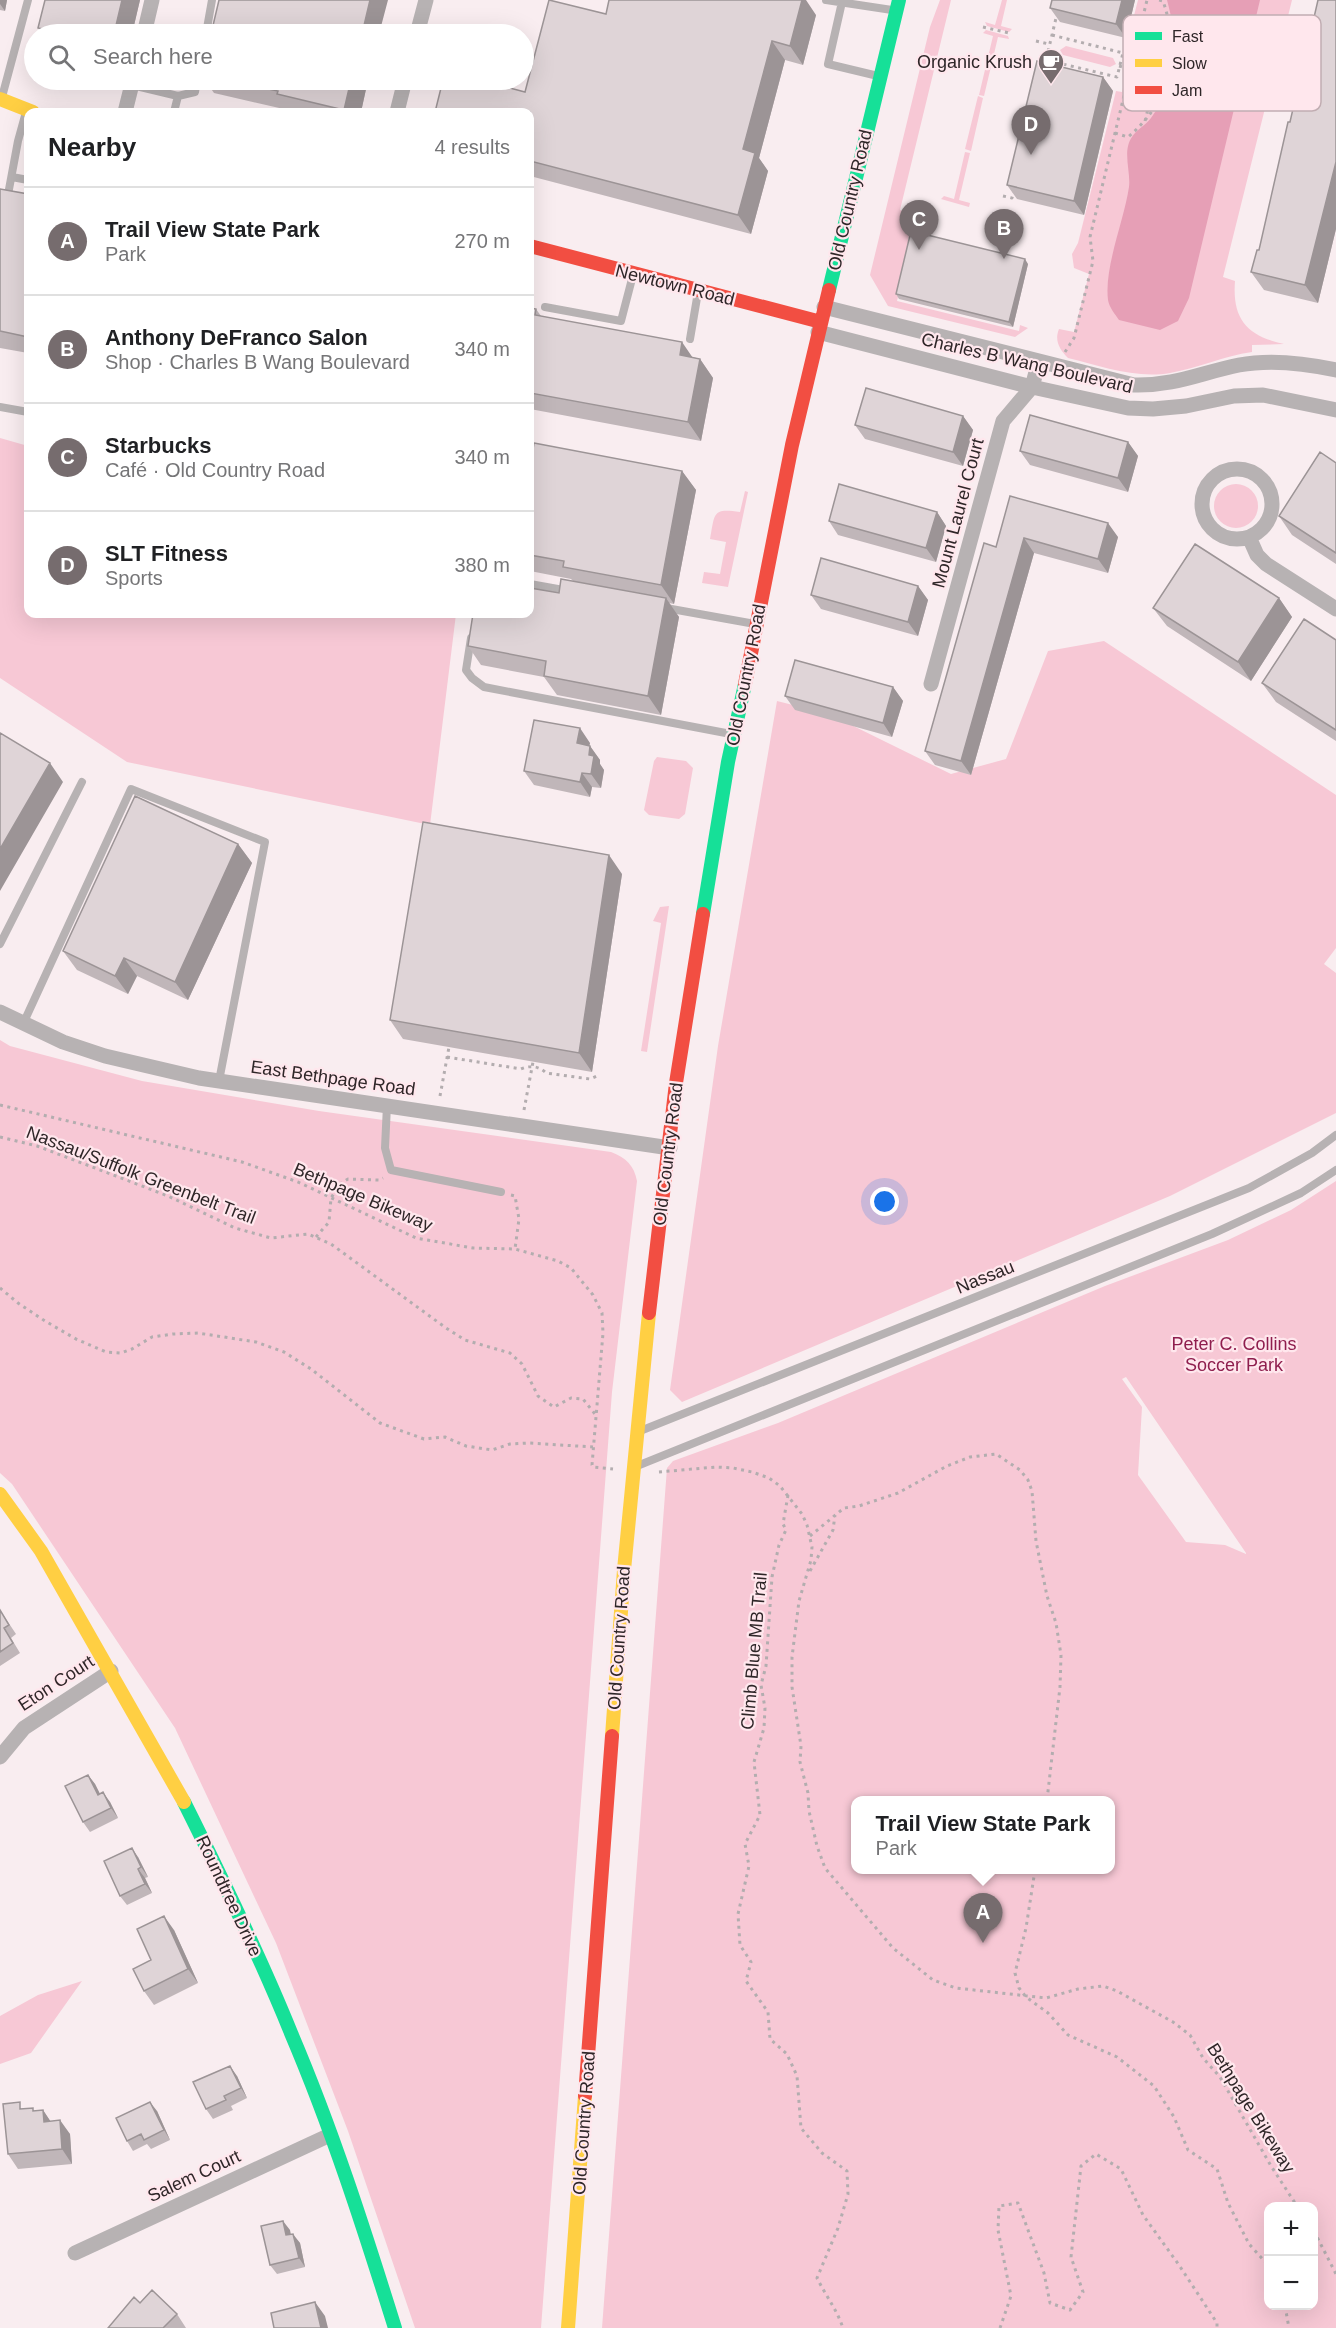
<!DOCTYPE html>
<meta charset="utf-8">
<style>
body{margin:0;font-family:Helvetica,sans-serif;background:#f2f2f2;color:#202124}
.controls{position:absolute;right:18px;bottom:18px;display:grid;overflow:hidden;border-radius:12px;box-shadow:0 6px 24px #0002}
.controls button{width:54px;height:54px;display:grid;place-items:center;padding:0;border:0;border-bottom:2px solid #e0e0e0;background:#fff;color:#202124;font:30px sans-serif}
.you{position:absolute;left:885px;top:1202px;width:21px;height:21px;margin:-15px;border:4px solid #fff;border-radius:50%;background:#1a73e8;box-shadow:0 0 0 9px #1a73e833}
.badge{display:grid;place-items:center;width:39px;height:39px;border-radius:50%;background:#766c6e;color:#fff;font-size:20px;font-weight:700}
.pin{position:absolute;translate:-50% -50px;filter:drop-shadow(0 2px 3px #0008)}
.pin::after{content:'';position:absolute;top:32px;width:21px;height:18px;background:inherit;clip-path:polygon(0 0,100% 0,50% 100%)}
.popup{position:absolute;left:851px;top:1796px;width:264px;height:78px;box-sizing:border-box;display:grid;place-content:center;border-radius:12px;background:#fff;filter:drop-shadow(0 2px 4px #0005);font-size:20px;white-space:nowrap;color:#757577}
.popup b{font-size:22px;color:#202124}
.popup::after{content:'';position:absolute;left:50%;top:100%;margin-left:-12px;border:12px solid transparent;border-top-color:#fff}
.list{margin:0;padding:0;list-style:none}
h2{display:flex;justify-content:space-between;align-items:center;height:78px;margin:0;padding:0 24px;font-size:26px}
h2 small{font-size:20px;font-weight:400;color:#757577}
.list li{display:grid;grid-template-columns:39px 1fr auto;gap:18px;align-items:center;box-sizing:border-box;height:108px;padding:0 24px;border-top:2px solid #e0e0e0}
.list b{display:block;font-size:22px;white-space:nowrap}
.list p{margin:0;font-size:20px;white-space:nowrap;color:#757577}
.list em{font-size:20px;font-style:normal;color:#757577}
.icon{flex:none;width:33px;height:33px;fill:none;stroke:currentColor;stroke-width:2;stroke-linecap:round;stroke-linejoin:round}
.map{position:relative;flex:none;width:1336px;height:2328px;overflow:hidden}
.search{position:absolute;background:#fff;box-shadow:0 6px 24px #0002;left:24px;top:24px;width:510px;height:66px;display:flex;align-items:center;gap:15px;box-sizing:border-box;padding:0 21px;border-radius:33px;color:#757577;font-size:22px}
.panel{position:absolute;background:#fff;box-shadow:0 6px 24px #0002;left:24px;top:108px;width:510px;height:510px;border-radius:12px}
.map>svg:first-child{display:block}
.green{fill:#f7c8d5;fill-rule:evenodd}
.water{fill:#e69fb6}
.lines{fill:none;stroke-linecap:round;stroke-linejoin:round}
.path{stroke:#b3adaf;stroke-width:3;stroke-dasharray:3 4.5;stroke-linecap:butt}
.lane{stroke:#b7b2b3;stroke-width:8}
.street{stroke:#b7b2b3;stroke-width:15}
.fast{stroke:#16e098;stroke-width:14}
.slow{stroke:#ffcf43;stroke-width:14}
.jam{stroke:#f24e42;stroke-width:14}
.wall{fill:#c0b6b9}
.shaded-wall{fill:#9c9496}
.building{fill:#dfd4d7;stroke:#9c9496;stroke-width:1.5}
.labels{text-anchor:middle;stroke-width:4.5;stroke-linejoin:round;paint-order:stroke}
.poi-label{font-size:18px;fill:#2f2628;stroke:#ffe7ed;text-anchor:end}
.street-label{font-size:18px;fill:#2f2628;stroke:#ffe7ed}
.park-label{font-size:18px;fill:#8f1e4e;stroke:#ffe7ed}
.key{fill:#ffe7ed;stroke:#c1adb2;stroke-width:1.5}
.key-label{font-size:16px;fill:#2f2628}
</style>
<div class="map">
<svg width="1336" height="2328" viewBox="0 0 1336 2328">
<rect width="100%" height="100%" fill="#f9edf0"/>
<path class="green" d="M940 0H951L900 210 914 214 908 240 912 241 897 301 1019 331 1020 325 1028 328 1015 337 888 306 870 275 930 27Z
M1002 0H1007L1001 26 1012 29 1009 32 987 26 985 22 995 25Z
M1138 0H1292L1223 277 1235 281C1232 319 1247 336 1284 344L1252 345V352C1224 356 1198 368 1170 373 1136 379 1100 366 1068 358 1060 350 1054 341 1059 329L1074 332 1089 274 1074 268 1072 254 1078 243 1116 91 1122 92 1134 41 1128 39Z
M986 30 1008 36 1009 39 998 37 984 96 979 95 993 36 983 33Z
M1066 46 1113 58 1116 64 1110 67 1063 55 1060 50Z
M978 96 983 98 971 151 965 149Z
M965 152 970 153 959 200 970 203 969 207 941 199 944 196 954 199Z
M0 438 28 446V614H456L430 825 127 762 0 678Z
M1214 506a22 22 0 1 1 44 0a22 22 0 1 1-44 0Z
M745 491 748 492 728 587 702 583 704 572 720 574 726 542 710 539C715 513 712 508 740 512Z
M1104 641 1336 795V948L1324 964 1336 973V1113L1170 1196 682 1402 670 1390 718 1046 777 701 829 714 951 774 1006 759 1048 651Z
M657 757 686 761 693 768 685 814 679 819 649 815 644 810 654 761Z
M669 906 647 1052 641 1051 661 923 653 921 660 907Z
M0 1040 10 1046 142 1081 319 1111 611 1152C626 1158 634 1165 637 1181L612 1392 541 2328H415L348 2131 276 1943 175 1728 12 1484 0 1473Z
M1336 1181V2328H602L667 1468 673 1461 778 1423 1105 1286 1228 1240 1291 1210ZM1126 1377 1246 1553V1554L1225 1545 1186 1542 1138 1475 1142 1407 1122 1379ZM1110 1800V1870H856V1800ZM1268 2206H1314V2306H1268Z
M82 1981 31 2053 0 2064V2016L38 1995Z"/>
<path class="water" d="M1167 0H1260L1189 298 1178 321 1160 330 1119 320C1115 314 1109 307 1108 300 1104 267 1124 221 1129 187 1131 172 1122 151 1132 137 1136 130 1146 125 1151 118 1180 79 1179 45 1167 0Z"/>
<g class="lines">
<path class="path" d="M983 27 1009 33
M1052 35 1123 53 1117 77 1046 60 1057 14
M1036 41 1049 44
M1119 66 1167 77
M1145 121 1169 23
M1115 133 1128 137C1171 101 1181 53 1163 1L1159 0
M1003 196 1012 198 1014 190
M1065 352 1074 338 1093 261 1090 237 1147 0
M447 1057 521 1069C530 1065 539 1066 546 1073L590 1079 599 1075
M440 1096 449 1047
M0 1105 242 1162 298 1182 416 1238 473 1248 515 1249 558 1261 571 1268 593 1295 602 1313 603 1333 592 1465 593 1467 613 1469
M524 1110 533 1062
M0 1137 37 1146 116 1176 168 1196 235 1228 271 1238 308 1234 331 1244 446 1328 465 1340 510 1353 522 1364 538 1396 554 1407 571 1398 583 1399 595 1414
M511 1195 515 1196 519 1219 515 1249
M316 1237 329 1222 331 1198 340 1184 348 1179 379 1180 383 1178
M0 1288 18 1303 45 1321 76 1339 106 1352 121 1353 132 1349 152 1337 173 1334 198 1333 256 1342 284 1352 311 1369 380 1423 424 1439 445 1437 466 1446 492 1450 510 1444 529 1443 593 1447
M659 1472 716 1467 733 1468 752 1472 769 1478 780 1486 802 1514 807 1525 812 1547 811 1560 799 1601 792 1657V1687L801 1746 800 1762 808 1793 809 1811 817 1846 825 1868 893 1948 933 1980 956 1988 1046 1998 1078 1989 1103 1986 1117 1991 1173 2022 1190 2035 1203 2058 1220 2077 1271 2166 1297 2206
M788 1495 783 1524 786 1530 779 1545 772 1577 766 1666 761 1685 765 1708 764 1728 754 1762 760 1815 745 1844 749 1866 738 1914 740 1945 751 1962 746 1981 768 2012 770 2039 787 2054 797 2076 801 2128 822 2153 847 2171 848 2194 838 2228 817 2278C826 2296 837 2310 843 2328
M810 1536 844 1508 859 1506 898 1493 947 1466 970 1457 996 1454 1020 1470 1028 1480 1032 1491 1036 1541 1047 1596 1056 1623 1061 1655 1060 1687 1047 1800
M810 1571 833 1530 835 1515
M1035 1870 1026 1928 1015 1973 1019 1988 1026 1997 1048 2013 1068 2035 1117 2057 1154 2086 1174 2117 1188 2150 1217 2169 1228 2203 1249 2244 1268 2265
M1314 2231 1336 2274
M1285 2306 1289 2328
M1000 2328 1011 2296 998 2230 999 2206 1018 2203 1044 2273 1050 2303 1070 2310 1083 2292 1071 2257 1081 2166 1096 2154 1121 2169 1143 2215 1179 2265 1217 2323V2328"/>
<path class="lane" d="M826 0 892 10
M842 2 828 64 878 76
M206 34 212 0
M132 85 178 96
M2 97 28 0
M174 112 178 96 195 92 197 80
M12 177 28 180
M7 200 18 141 26 112
M545 307 621 321 633 275
M690 339 698 292
M0 407 28 412
M530 584 569 591
M666 608 755 624
M471 638 466 670 472 678 484 687 731 734
M0 944 82 782
M23 1024 131 789 265 842 219 1081
M387 1105 385 1148 391 1170 501 1192
M640 1431 1249 1188 1312 1153 1336 1135
M637 1466 1212 1234 1301 1193 1336 1170"/>
<path class="street" d="M144 34 152 0
M417 34 426 0
M125 112 133 80
M397 112 405 80
M824 307 1134 385C1175 386 1200 373 1239 365 1271 359 1304 363 1336 370
M818 332 1032 387 1128 408 1153 409 1186 406 1234 396 1263 395 1336 410
M1202 504a35 35 0 1 1 70 0a35 35 0 1 1-70 0Z
M1249 537 1257 555 1266 564 1336 609
M931 684 1003 421 1032 387 1039 361
M0 1012 63 1042 105 1056 199 1078 670 1148
M0 1757 24 1728 111 1671
M75 2253 330 2135"/>
<path class="fast" d="M829 290 899 0
M703 914 728 762 745 684
M184 1802C222 1878 259 1954 291 2033 332 2129 364 2229 395 2328"/>
<path class="slow" d="M0 99 33 112
M0 1494 41 1551 184 1802
M612 1736 624 1570 649 1313
M568 2328 585 2096"/>
<path class="jam" d="M530 246 821 322
M745 684 792 445 829 290
M649 1313 676 1083 703 914
M585 2096 612 1736"/>
</g>
<path class="wall" d="M0 0H7L5 11 0 10Z
M45 0H140L132 34H43L38 28Z
M1052 0H1135L1126 38 1060 22 1050 8Z
M1336 0V229L1318 303 1264 290 1251 272 1259 250 1290 122Z
M606 14 816 15 803 65 785 60 759 158 768 171 751 234 530 176V112L525 92Z
M1103 77 1113 91 1084 215 1017 199 1007 185Z
M205 80H368L361 112H290L288 110 214 93Z
M0 189 28 194V353L0 348Z
M1028 264 1013 327 899 299 896 294Z
M530 308 536 309 541 316 700 359 713 378 701 441 530 409Z
M963 416 973 430 963 466 865 439 855 425Z
M1128 442 1138 456 1128 492 1030 465 1020 451Z
M1336 463V564L1292 535 1279 516Z
M530 468 682 471 696 490 674 604 669 603 679 617 661 715 557 695 544 677 481 665 468 646 559 593 573 581 571 579 530 571Z
M1010 496 1118 537 1108 573 1034 553 971 775 935 765 925 751 996 547Z
M937 512 946 526 936 562 838 535 829 521Z
M918 586 928 600 918 636 821 609 811 595Z
M1279 598 1292 617 1251 681 1167 626 1153 608Z
M1336 640V741L1276 702 1262 683Z
M893 687 903 701 892 737 795 710 785 696Z
M590 743 589 745 590 746 600 760V764L604 770 601 788 592 787 590 797 534 785 524 771Z
M238 844 252 863 188 1000 137 976 128 994 77 970 63 951Z
M622 874 592 1072 403 1039 390 1020Z
M0 1610 16 1634 11 1638 20 1653 0 1666Z
M88 1775 95 1784 100 1794 110 1802 118 1818 90 1832 83 1822Z
M138 1857 148 1877 145 1878 152 1893 127 1905 120 1896Z
M174 1930 198 1983 154 2005 144 1991 151 1960Z
M237 2076 247 2098 231 2106 233 2110 213 2119 206 2109Z
M24 2109 35 2111 43 2110 50 2121 70 2134 72 2164 18 2169 8 2154Z
M157 2111 170 2140 151 2149 147 2144 133 2151 127 2141Z
M290 2230V2234L300 2243 305 2267 277 2274 270 2265Z
M140 2303 177 2314 186 2328H108Z"/>
<path class="shaded-wall" d="M0 0H7L5 11 0 4Z
M122 0H140L132 34H114Z
M370 0H388L379 34H362Z
M802 0H806L816 15 803 65 790 46Z
M1122 0H1135L1126 38 1116 24Z
M772 41 785 60 759 158 768 171 751 234 738 215 743 149Z
M1103 77 1113 91 1084 215 1074 201Z
M351 80H368L361 112H345L344 110Z
M1336 162V229L1318 303 1305 285Z
M1025 259 1028 264 1013 327 1009 322Z
M682 342 695 361 680 355Z
M700 359 713 378 701 441 688 422Z
M963 416 973 430 963 466 953 452Z
M1128 442 1138 456 1128 492 1118 478Z
M682 471 696 490 674 604 661 585Z
M937 512 946 526 936 562 926 548Z
M1108 523 1118 537 1108 573 1098 559Z
M1024 538 1034 553 971 775 961 761Z
M918 586 928 600 918 636 908 622Z
M666 598 679 617 661 715 648 696Z
M1279 598 1292 617 1251 681 1238 662Z
M893 687 903 701 892 737 883 723Z
M580 728 590 743 587 757 577 743Z
M590 746 600 760V764L604 770 601 788 591 774 589 755Z
M50 763 63 782 0 891V849Z
M582 773 592 787 590 797 580 782Z
M238 844 252 863 188 1000 175 982Z
M609 855 622 874 592 1072 579 1053Z
M124 958 137 976 128 994 115 976Z
M88 1775 95 1784 105 1804 98 1795Z
M103 1792 110 1802 118 1818 111 1808Z
M132 1848 138 1857 148 1877 141 1867Z
M138 1869 145 1878 152 1893 145 1884Z
M164 1916 174 1930 198 1983 188 1969Z
M230 2066 237 2076 247 2098 241 2088Z
M150 2102 157 2111 170 2140 164 2130Z
M43 2110 53 2125 44 2122Z
M60 2120 70 2134 72 2164 62 2149Z
M283 2221 290 2230 293 2245 286 2235Z
M293 2234 300 2243 305 2267 299 2258Z
M315 2302 325 2316 328 2328H321Z"/>
<path class="building" d="M45 0H122L114 34H67L38 28Z
M219 0H370L362 34H211Z
M549 0 606 14 609 0H802L790 46 772 41 743 149 755 153 738 215 530 161V112H435L443 80H479L525 92Z
M1052 0H1122L1116 24 1050 8Z
M1318 0H1336V162L1305 285 1251 272 1257 250H1259L1288 122H1290Z
M1037 61 1103 77 1074 201 1007 185Z
M226 80H351L344 110 277 94 278 91Z
M0 189 28 194V337L0 331Z
M911 231 1025 259 1009 322 896 294Z
M530 308 536 309 535 315 682 342 680 355 700 359 688 422 530 393Z
M866 388 963 416 953 452 855 425Z
M1030 415 1128 442 1118 478 1020 451Z
M534 443 682 471 661 585 563 567 564 561 530 555V468Z
M1320 452 1336 463V553L1279 516Z
M839 484 937 512 926 548 829 521Z
M1010 496 1108 523 1098 559 1024 538 961 761 925 751 984 543 996 547Z
M1195 544 1279 598 1238 662 1153 608Z
M821 558 918 586 908 622 811 595Z
M561 579 666 598 648 696 544 676 546 661 468 646 473 614H530V588L559 593Z
M1304 619 1336 640V730L1262 683Z
M795 660 893 687 883 723 785 696Z
M534 720 580 728 577 743 590 746 589 755 594 756 591 774 582 773 580 782 524 771Z
M0 733 50 763 0 849Z
M135 796 238 844 175 982 124 958 115 976 63 951Z
M423 822 609 855 579 1053 390 1020Z
M0 1610 9 1625 4 1628 13 1643 0 1652Z
M88 1775 98 1795 103 1792 111 1808 83 1822 65 1786Z
M132 1848 141 1867 138 1869 145 1884 120 1896 104 1861Z
M164 1916 188 1969 144 1991 133 1969 151 1960 137 1929Z
M230 2066 241 2088 224 2096 226 2100 206 2109 193 2082Z
M20 2102V2109L33 2108V2111L43 2110 44 2122 60 2120 62 2149 8 2154 3 2104Z
M150 2102 164 2130 144 2140 141 2134 127 2141 116 2118Z
M283 2221 286 2235 293 2234 299 2258 270 2265 261 2226Z
M152 2290 177 2314 163 2328H108L134 2297 140 2303Z
M315 2302 321 2328H274L271 2313Z"/>
<defs>
<g id="cafe-pin" transform="scale(1.35)"><path d="M0 17L-7.5 6A9.5 9.5 0 1 1 7.5 6Z" fill="#766c6e" stroke="#ffe7ed"/><path d="M-5.5-4.5H6V0H3Q3 3.5 0 3.5H-2.5Q-5.5 3.5-5.5 0ZM3-3.2v2h1.7v-2ZM-6 4.5H4V6H-6Z" fill="#fff"/></g>
</defs>
<g fill-rule="evenodd">
<use href="#cafe-pin" x="1051" y="62"/>
</g>
<g class="labels">
<g class="poi-label">
<text x="1032" y="68">Organic Krush</text>
</g>
<g class="street-label">
<text transform="translate(850 200) rotate(-77)" y="6">Old Country Road</text>
<text transform="translate(675 285) rotate(14)" y="6">Newtown Road</text>
<text transform="translate(1027 363) rotate(13)" y="6">Charles B Wang Boulevard</text>
<text transform="translate(958 513) rotate(-75)" y="6">Mount Laurel Court</text>
<text transform="translate(746 675) rotate(-79)" y="6">Old Country Road</text>
<text transform="translate(333 1078) rotate(8)" y="6">East Bethpage Road</text>
<text transform="translate(668 1154) rotate(-83)" y="6">Old Country Road</text>
<text transform="translate(141 1175) rotate(21)" y="6">Nassau/Suffolk Greenbelt Trail</text>
<text transform="translate(363 1197) rotate(23)" y="6">Bethpage Bikeway</text>
<text transform="translate(985 1277) rotate(-22)" y="6">Nassau</text>
<text transform="translate(619 1638) rotate(-86)" y="6">Old Country Road</text>
<text transform="translate(754 1651) rotate(-85)" y="6">Climb Blue MB Trail</text>
<text transform="translate(56 1683) rotate(-33)" y="6">Eton Court</text>
<text transform="translate(229 1896) rotate(65)" y="6">Roundtree Drive</text>
<text transform="translate(1251 2108) rotate(58)" y="6">Bethpage Bikeway</text>
<text transform="translate(584 2123) rotate(-86)" y="6">Old Country Road</text>
<text transform="translate(194 2176) rotate(-25)" y="6">Salem Court</text>
</g>
<g class="park-label">
<text x="1234" y="1350">Peter C. Collins<tspan x="1234" dy="21">Soccer Park</tspan></text>
</g>
</g>
<rect x="1123" y="15" width="198" height="96" rx="9" class="key"/>
<rect x="1135" y="32" width="27" height="8" fill="#16e098"/>
<rect x="1135" y="59" width="27" height="8" fill="#ffcf43"/>
<rect x="1135" y="86" width="27" height="8" fill="#f24e42"/>
<g class="key-label">
<text x="1172" y="42">Fast</text>
<text x="1172" y="69">Slow</text>
<text x="1172" y="96">Jam</text>
</g>
</svg>
<div class="controls">
<button>+</button>
<button>−</button>
</div>
<div class="you"></div>
<div class="pin badge" style="left:983px;top:1943px">A</div>
<div class="popup"><b>Trail View State Park</b>Park</div>
<div class="pin badge" style="left:1004px;top:259px">B</div>
<div class="pin badge" style="left:919px;top:250px">C</div>
<div class="pin badge" style="left:1031px;top:155px">D</div>
<div class="search"><svg class="icon" aria-label="search" viewBox="0 0 24 24"><circle cx="10" cy="10" r="6"/><path d="M15 15l6 6"/></svg>Search here</div>
<section class="panel">
<h2>Nearby<small>4 results</small></h2>
<ul class="list">
<li><span class="badge">A</span><div><b>Trail View State Park</b><p>Park</p></div><em>270 m</em></li>
<li><span class="badge">B</span><div><b>Anthony DeFranco Salon</b><p>Shop · Charles B Wang Boulevard</p></div><em>340 m</em></li>
<li><span class="badge">C</span><div><b>Starbucks</b><p>Café · Old Country Road</p></div><em>340 m</em></li>
<li><span class="badge">D</span><div><b>SLT Fitness</b><p>Sports</p></div><em>380 m</em></li>
</ul>
</section>
</div>
